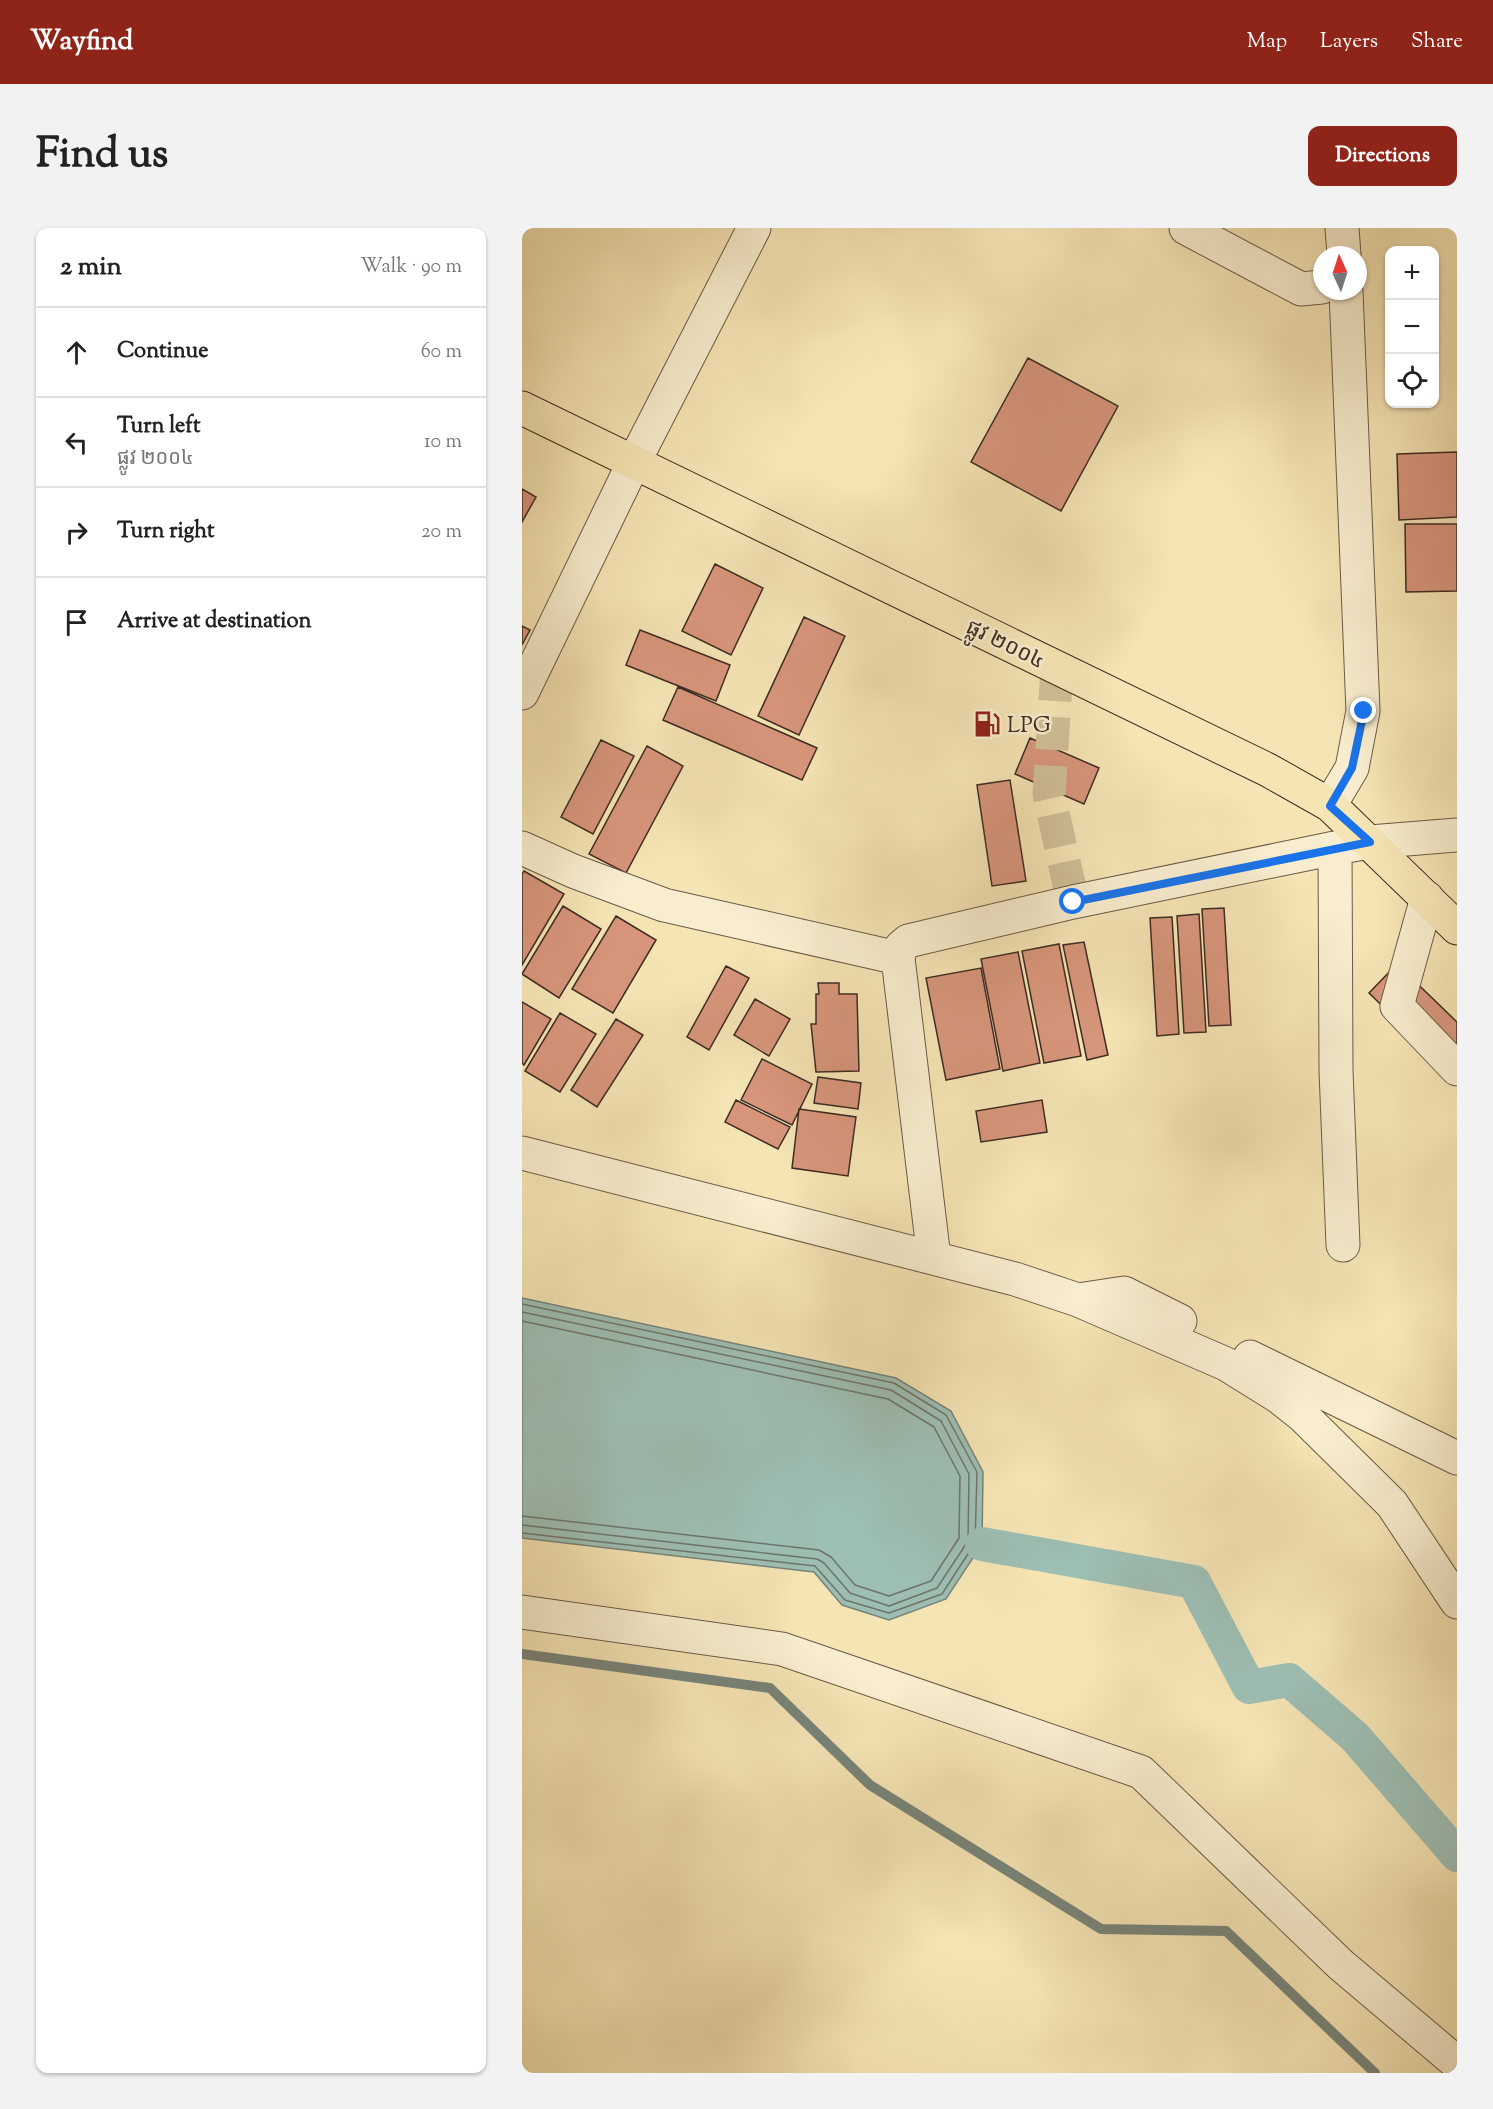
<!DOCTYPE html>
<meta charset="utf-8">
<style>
body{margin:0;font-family:"Sorts Mill Goudy","Noto Sans Khmer",serif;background:#f2f2f2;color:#222}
.controls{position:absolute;right:18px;top:18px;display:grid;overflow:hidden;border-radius:12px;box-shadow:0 2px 4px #0004}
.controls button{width:54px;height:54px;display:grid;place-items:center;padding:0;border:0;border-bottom:2px solid #e0e0e0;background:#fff;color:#222;font:30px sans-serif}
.compass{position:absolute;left:791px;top:18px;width:54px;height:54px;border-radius:50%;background:#fff;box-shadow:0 2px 4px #0004;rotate:357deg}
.stop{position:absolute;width:18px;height:18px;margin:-14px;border:4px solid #1a73e8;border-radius:50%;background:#fff}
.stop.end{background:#1a73e8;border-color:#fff;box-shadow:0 2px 6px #0008}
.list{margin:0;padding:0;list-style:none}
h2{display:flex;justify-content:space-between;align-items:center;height:78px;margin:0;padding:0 24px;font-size:26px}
h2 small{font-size:20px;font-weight:400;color:#767676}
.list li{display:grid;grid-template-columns:39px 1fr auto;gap:18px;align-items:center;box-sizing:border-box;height:90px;padding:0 24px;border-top:2px solid #e0e0e0}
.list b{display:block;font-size:22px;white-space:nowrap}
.list p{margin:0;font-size:20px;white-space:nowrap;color:#767676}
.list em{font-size:20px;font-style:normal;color:#767676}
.icon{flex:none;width:33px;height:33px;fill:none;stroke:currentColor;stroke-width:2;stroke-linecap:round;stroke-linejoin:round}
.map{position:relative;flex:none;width:935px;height:1845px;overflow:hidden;border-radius:12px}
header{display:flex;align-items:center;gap:36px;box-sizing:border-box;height:84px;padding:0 30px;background:#8f2418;color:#fff}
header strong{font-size:28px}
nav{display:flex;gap:33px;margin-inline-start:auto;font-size:21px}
.intro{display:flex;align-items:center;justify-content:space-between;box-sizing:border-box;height:144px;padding:0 36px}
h1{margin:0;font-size:42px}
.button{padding:15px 27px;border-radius:12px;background:#8f2418;color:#fff;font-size:21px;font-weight:700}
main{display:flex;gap:36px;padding:0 36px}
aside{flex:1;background:#fff;border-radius:12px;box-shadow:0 2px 4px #0004}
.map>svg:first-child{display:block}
.water{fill:#9dbeb3;stroke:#778479;stroke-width:1.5}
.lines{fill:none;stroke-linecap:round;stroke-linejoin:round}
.shore{stroke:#6e756a;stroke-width:1.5}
.stream{stroke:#778479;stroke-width:10}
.canal{stroke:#9dbeb3;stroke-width:34}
.building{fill:#d7957b;stroke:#3e2c22;stroke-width:1.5}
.minor-tunnel{stroke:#d0bf97;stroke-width:33;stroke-dasharray:33 16;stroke-linecap:butt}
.minor-casing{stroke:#6c5a46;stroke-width:35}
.major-casing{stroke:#3e2c22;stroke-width:35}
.minor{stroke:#f8edce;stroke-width:33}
.major{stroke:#f5e4b4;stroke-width:33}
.route{stroke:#1a73e8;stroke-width:8}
.labels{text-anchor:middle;stroke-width:5;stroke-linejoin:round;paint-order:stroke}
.street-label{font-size:22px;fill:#3e2c22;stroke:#f8edce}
.poi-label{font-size:22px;fill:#3e2c22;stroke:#f8edce;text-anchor:start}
</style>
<header>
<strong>Wayfind</strong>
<nav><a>Map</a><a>Layers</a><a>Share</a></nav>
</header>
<div class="intro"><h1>Find us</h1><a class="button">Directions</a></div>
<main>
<aside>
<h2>2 min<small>Walk · 90 m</small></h2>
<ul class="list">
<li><svg class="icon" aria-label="ahead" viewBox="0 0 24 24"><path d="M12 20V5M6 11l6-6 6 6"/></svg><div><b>Continue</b></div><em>60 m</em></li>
<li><svg class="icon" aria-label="left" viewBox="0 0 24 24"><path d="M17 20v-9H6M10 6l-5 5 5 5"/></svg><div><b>Turn left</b><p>ផ្លូវ ២០០៤</p></div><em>10 m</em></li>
<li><svg class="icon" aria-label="right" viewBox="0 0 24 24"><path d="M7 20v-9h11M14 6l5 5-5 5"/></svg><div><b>Turn right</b></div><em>20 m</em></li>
<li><svg class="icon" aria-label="arrive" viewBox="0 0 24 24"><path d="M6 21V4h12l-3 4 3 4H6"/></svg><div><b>Arrive at destination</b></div></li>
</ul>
</aside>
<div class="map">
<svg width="935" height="1845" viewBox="0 0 935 1845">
<rect width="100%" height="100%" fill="#f5e4b4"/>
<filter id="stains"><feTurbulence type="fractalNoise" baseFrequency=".00333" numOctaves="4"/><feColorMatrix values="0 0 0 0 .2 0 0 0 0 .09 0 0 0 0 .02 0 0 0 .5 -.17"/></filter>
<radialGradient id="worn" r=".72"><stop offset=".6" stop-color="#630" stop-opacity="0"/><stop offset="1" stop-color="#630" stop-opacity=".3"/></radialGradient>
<path class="water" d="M0 1070 374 1150 429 1183 461 1244 460 1316 424 1371 367 1392 320 1377 292 1344 0 1310Z"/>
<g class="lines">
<path class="shore" d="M0 1076 372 1155 424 1187 455 1244 453 1315 420 1366 367 1385 323 1372 293 1338 0 1305
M0 1084 369 1162 419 1193 447 1246 446 1313 415 1360 367 1378 328 1365 302 1335 295 1331 0 1297
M0 1093 366 1171 412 1199 438 1248 437 1310 409 1353 367 1368 333 1357 309 1329 297 1322 0 1288"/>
<path class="stream" d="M0 1426 248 1460 348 1557 579 1701 704 1703 853 1845"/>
<path class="canal" d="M460 1316 672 1354 727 1459 767 1452 833 1509 935 1627"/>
</g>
<path class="building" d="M506 130 596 178 539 283 449 234Z
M935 224V289L877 292 875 226Z
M0 261 14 269 0 294Z
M883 296H935V363L884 364Z
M193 336 241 360 209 427 160 403Z
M282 389 323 408 277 507 236 488Z
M0 398 8 402 0 417Z
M118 402 208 437 194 473 104 437Z
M156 459 295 520 280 552 141 492Z
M508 510 577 540 562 576 493 546Z
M79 512 112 528 71 606 39 589Z
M125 518 161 538 104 645 67 626Z
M488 552 504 653 470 658 455 557Z
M2 643 42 666 0 737V646Z
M41 678 79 701 37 770 0 746Z
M702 680 709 797 687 798 680 681Z
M677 686 684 804 662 805 655 688Z
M94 688 134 712 91 785 50 761Z
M650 689 657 806 635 808 628 690Z
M562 714 586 827 565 832 541 717Z
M537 716 559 828 522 835 500 723Z
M496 724 518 835 481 843 459 731Z
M875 736 935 794V851L847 765Z
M204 738 227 750 187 822 165 809Z
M459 740 478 841 424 852 404 750Z
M296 755H317V766H335L337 843 294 844 289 796H294V766H297Z
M233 771 268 791 247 828 212 807Z
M0 774 29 791 2 837 0 835Z
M38 785 74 806 38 864 3 843Z
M94 791 121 807 75 879 49 862Z
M240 831 290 856 270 897 219 872Z
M296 849 339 855 336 881 292 875Z
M214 872 268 899 256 921 203 894Z
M520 872 525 904 459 914 454 883Z
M277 881 334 889 326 948 270 940Z"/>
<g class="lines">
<path class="minor-tunnel" d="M535 440 527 566 551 674"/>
<g class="minor-casing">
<path id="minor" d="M664 0 779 61 800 59
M820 0 822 27
M0 465 112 234 232 0
M808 577 830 540 841 483 824 63
M0 620 51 643 142 677 376 730
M813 620 814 843 821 1017
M905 670 875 778 935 841
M0 925 493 1051 556 1072 704 1136 757 1169 781 1188 870 1276 935 1374
M412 1030 376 730 379 719 386 713 551 674 813 620 848 614 935 607
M556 1072 602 1065 658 1093
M728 1129 935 1230
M0 1384 260 1421 619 1544 818 1736 935 1835"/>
</g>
<g class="major-casing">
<path id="major" d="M0 180 746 542 808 577 935 700"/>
</g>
<use href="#minor" class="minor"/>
<use href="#major" class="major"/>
</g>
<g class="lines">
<path class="route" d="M551 674 848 614 808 578 830 540 842 483"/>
</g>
<defs>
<g id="fuel-bare" transform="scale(2.07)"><path d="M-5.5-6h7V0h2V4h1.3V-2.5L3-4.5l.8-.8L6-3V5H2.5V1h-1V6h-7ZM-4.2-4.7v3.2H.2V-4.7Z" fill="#8f2418" stroke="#f8edce" stroke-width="2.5" paint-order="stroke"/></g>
</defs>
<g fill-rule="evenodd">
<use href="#fuel-bare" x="465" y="496"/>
</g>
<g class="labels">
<g class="street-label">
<text transform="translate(484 415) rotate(26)" y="8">ផ្លូវ ២០០៤</text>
</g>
<g class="poi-label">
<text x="485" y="504">LPG</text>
</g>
</g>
<rect width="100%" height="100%" filter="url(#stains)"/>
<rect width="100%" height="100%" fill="url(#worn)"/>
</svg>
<div class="controls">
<button>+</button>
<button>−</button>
<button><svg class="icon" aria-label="locate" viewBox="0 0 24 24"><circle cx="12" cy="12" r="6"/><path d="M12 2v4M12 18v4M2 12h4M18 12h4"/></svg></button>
</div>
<svg class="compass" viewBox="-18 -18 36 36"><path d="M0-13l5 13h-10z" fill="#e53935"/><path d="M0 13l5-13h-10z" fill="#767676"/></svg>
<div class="stop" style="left:551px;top:674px"></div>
<div class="stop end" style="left:842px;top:483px"></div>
</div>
</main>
